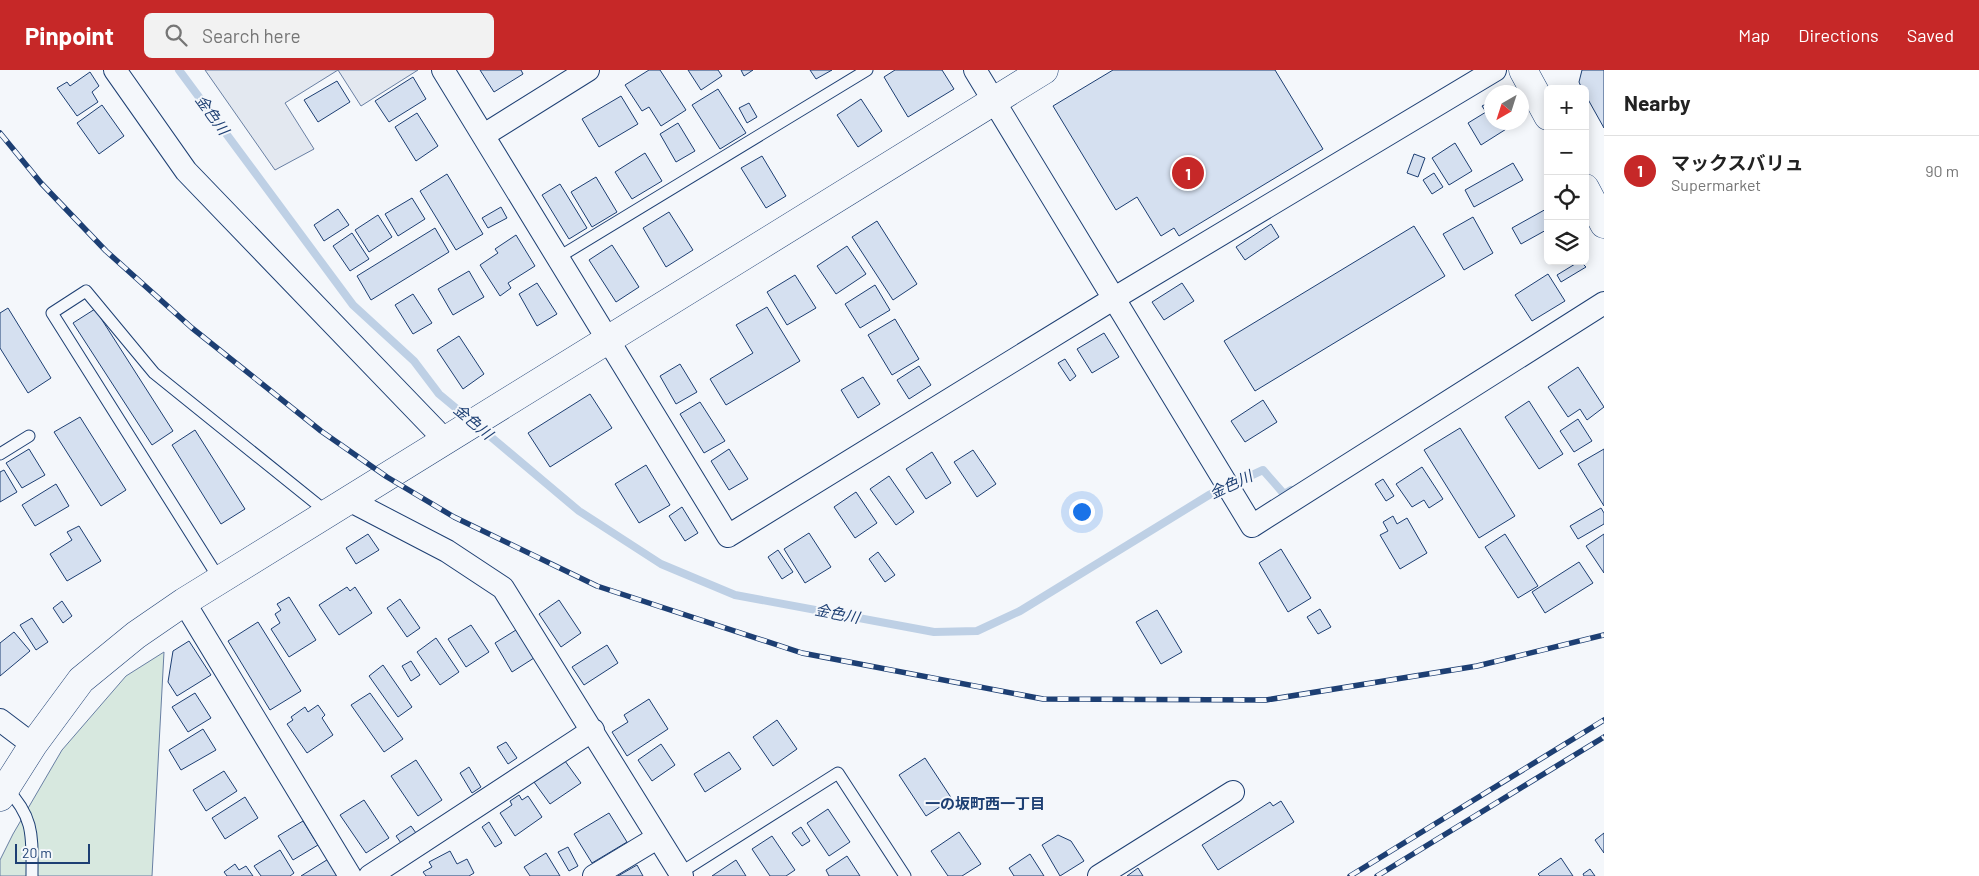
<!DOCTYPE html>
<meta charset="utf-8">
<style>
body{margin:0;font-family:Barlow,"Noto Sans JP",sans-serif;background:#f2f2f2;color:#222}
.controls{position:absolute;right:15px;top:15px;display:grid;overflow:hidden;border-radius:8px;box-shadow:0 2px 12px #0003}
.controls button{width:45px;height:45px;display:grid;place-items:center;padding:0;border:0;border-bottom:1px solid #e0e0e0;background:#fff;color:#222;font:25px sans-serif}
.compass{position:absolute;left:1484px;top:15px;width:45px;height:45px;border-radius:50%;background:#fff;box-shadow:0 2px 12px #0003;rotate:219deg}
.scale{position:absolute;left:15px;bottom:12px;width:75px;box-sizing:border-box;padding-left:5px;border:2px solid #1d3f73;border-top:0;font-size:14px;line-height:18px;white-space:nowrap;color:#1d3f73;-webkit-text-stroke:4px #f4f7fb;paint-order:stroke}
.you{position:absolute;left:1081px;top:441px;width:18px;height:18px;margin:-12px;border:4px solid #fff;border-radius:50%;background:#1a73e8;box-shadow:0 0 0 8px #1a73e833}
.badge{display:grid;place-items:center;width:32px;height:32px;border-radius:50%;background:#c62828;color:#fff;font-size:16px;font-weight:700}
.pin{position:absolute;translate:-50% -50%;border:2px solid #fff;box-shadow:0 1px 5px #0006}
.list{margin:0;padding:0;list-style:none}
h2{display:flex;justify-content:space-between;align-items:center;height:65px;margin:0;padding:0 20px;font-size:21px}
h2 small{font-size:16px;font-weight:400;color:#767676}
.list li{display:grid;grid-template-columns:32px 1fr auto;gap:15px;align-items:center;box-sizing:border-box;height:70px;padding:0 20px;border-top:1px solid #e0e0e0}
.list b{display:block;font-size:19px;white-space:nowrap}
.list p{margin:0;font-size:16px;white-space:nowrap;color:#767676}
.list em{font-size:16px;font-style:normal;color:#767676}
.icon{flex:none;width:28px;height:28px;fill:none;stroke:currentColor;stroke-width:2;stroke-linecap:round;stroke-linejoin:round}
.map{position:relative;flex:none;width:1604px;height:806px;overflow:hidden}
header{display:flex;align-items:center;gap:30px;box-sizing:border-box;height:70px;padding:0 25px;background:#c62828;color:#fff}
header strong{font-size:24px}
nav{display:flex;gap:28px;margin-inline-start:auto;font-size:18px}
.search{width:350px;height:45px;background:#f2f2f2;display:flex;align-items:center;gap:12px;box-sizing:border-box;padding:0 18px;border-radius:8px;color:#767676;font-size:19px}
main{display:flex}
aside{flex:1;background:#fff}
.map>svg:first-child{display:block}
.green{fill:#d7e8df;stroke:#687fa3}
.parking{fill:#e3e8f0;stroke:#687fa3}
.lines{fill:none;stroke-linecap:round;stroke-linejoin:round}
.stream{stroke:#bed0e5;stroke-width:8}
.building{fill:#d5e0f0;stroke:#1d3f73}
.lane-casing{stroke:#1d3f73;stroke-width:13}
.street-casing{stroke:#1d3f73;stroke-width:24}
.secondary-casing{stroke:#1d3f73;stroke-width:29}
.lane{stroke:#f4f7fb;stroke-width:11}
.street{stroke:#f4f7fb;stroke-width:22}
.secondary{stroke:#f4f7fb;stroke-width:28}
.rail-casing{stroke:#1d3f73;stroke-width:5.5}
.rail{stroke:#f4f7fb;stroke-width:4;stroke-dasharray:11;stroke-linecap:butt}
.labels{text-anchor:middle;stroke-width:4;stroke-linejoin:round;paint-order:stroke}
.water-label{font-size:15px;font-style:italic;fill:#1d3f73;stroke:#f4f7fb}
.neighbourhood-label{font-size:15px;font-weight:bold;fill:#1d3f73;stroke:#f4f7fb}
</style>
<header>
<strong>Pinpoint</strong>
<div class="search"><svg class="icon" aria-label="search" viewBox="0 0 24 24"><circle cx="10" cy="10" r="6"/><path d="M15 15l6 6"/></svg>Search here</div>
<nav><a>Map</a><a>Directions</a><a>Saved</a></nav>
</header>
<main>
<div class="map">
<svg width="1604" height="806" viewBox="0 0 1604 806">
<rect width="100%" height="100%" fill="#f4f7fb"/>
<path class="green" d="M164 582 152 806H0V790L13 764 62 680 126 606Z"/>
<path class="parking" d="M205 0H418L361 36 338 0 285 33 314 79 275 100Z"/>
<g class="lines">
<path class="stream" d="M179 0 353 235 414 291 439 324 469 349
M478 356 579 441 661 494 735 525 934 562 977 561 1020 541 1209 425 1263 400 1284 424 1291 420"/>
</g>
<path class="building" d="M480 0H521L523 4 494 22Z
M649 0H660L686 40 661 56 649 37 642 41 625 15Z
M688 0H718L722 6 701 20Z
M741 0H753L744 6Z
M810 0H832L816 9Z
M895 0H942L954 19 908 47 884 7Z
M1113 0H1275L1323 79 1179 166 1174 158 1161 166 1137 127 1116 140 1053 36Z
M1582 0H1604V58L1585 24V19H1582L1579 12Z
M90 2 99 16 92 22 98 32 77 46 57 18 67 12 70 16Z
M413 7 426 29 389 52 375 31Z
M337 11 350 32 318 52 304 30Z
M718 19 746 63 720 79 692 35Z
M621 26 638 54 599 77 582 49Z
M861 29 882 61 858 77 837 45Z
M1492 31V52H1509L1511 56 1481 75 1468 53 1486 42 1482 36Z
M749 33 757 47 747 53 739 38Z
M102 35 124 66 99 84 77 53Z
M417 43 438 76 416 91 395 57Z
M678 53 695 81 676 92 660 64Z
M1455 73 1472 101 1449 115 1432 88Z
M645 83 662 111 632 129 615 102Z
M1414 84 1425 88 1418 107 1407 103Z
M762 86 786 126 766 138 741 98Z
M1513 93 1523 110 1474 137 1465 120Z
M1434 103 1443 117 1432 124 1423 110Z
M447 104 483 164 456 180 420 121Z
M596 107 617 142 592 157 571 122Z
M560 114 587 158 569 169 542 125Z
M412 128 425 149 398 166 385 144Z
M501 137 507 148 488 158 482 148Z
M1548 138V159L1521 174 1512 158Z
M338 139 349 155 324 171 314 155Z
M669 142 693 180 666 197 643 158Z
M378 145 392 167 369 182 355 160Z
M1473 147 1493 183 1464 200 1443 164Z
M877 151 917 214 893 230 852 167Z
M1271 154 1279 167 1245 190 1236 177Z
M1414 156 1445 206 1255 321 1224 271Z
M435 158 449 182 371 230 357 206Z
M352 163 369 189 350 201 333 176Z
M516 165 535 196 508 213 511 218 500 226 480 195 498 183 495 179Z
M612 175 639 217 616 232 589 190Z
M847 176 866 204 836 224 817 196Z
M1580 191 1586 197 1561 212 1557 205Z
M469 201 484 227 453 245 438 219Z
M1548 204 1565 231 1532 251 1515 225Z
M795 205 816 238 787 255 767 222Z
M537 213 557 244 537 256 519 224Z
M1182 213 1194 231 1164 250 1152 232Z
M875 215 890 240 860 258 845 234Z
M413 224 432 253 413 264 395 235Z
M767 237 800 291 726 335 710 309 753 283 736 255Z
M8 238 51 308 28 323 0 278V243Z
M95 239 173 361 152 375 73 253Z
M895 249 919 289 892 305 868 265Z
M1104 263 1119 287 1092 303 1077 279Z
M459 266 484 304 463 319 437 280Z
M1065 289 1076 306 1070 311 1058 293Z
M680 294 697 322 676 334 660 306Z
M919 296 931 315 909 329 897 310Z
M1578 297 1604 337 1587 350 1580 339 1568 347 1548 317Z
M863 307 880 334 858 348 841 320Z
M590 324 612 358 550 397 528 363Z
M1263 330 1277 352 1245 372 1231 351Z
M1529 331 1563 384 1539 399 1505 347Z
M700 332 725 371 704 383 680 344Z
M80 347 126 420 101 436 54 362Z
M1578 349 1592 371 1574 382 1560 361Z
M1460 358 1515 446 1479 468 1424 380Z
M195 360 245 439 221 454 172 375Z
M29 379 45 405 22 418 6 393Z
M729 379 748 409 729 420 711 391Z
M1604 379V436L1578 394Z
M973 380 996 414 977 427 954 392Z
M932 382 951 413 926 429 906 399Z
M646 395 670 435 639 453 615 414Z
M1422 397 1443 429 1429 438 1424 430 1412 437 1396 414Z
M4 400 17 422 0 432V402Z
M889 406 914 442 896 455 870 419Z
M1383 409 1394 426 1386 431 1375 414Z
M56 414 69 436 35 456 22 435Z
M856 422 877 453 855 468 834 437Z
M682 437 698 463 685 471 669 446Z
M1601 438 1604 443V454L1578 469 1570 456Z
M1393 446 1397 454 1407 448 1427 483 1400 499 1380 465 1388 461 1383 452Z
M79 456 101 491 67 511 50 484 72 470 67 462Z
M809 463 831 497 805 513 784 479Z
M368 464 379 480 356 494 346 478Z
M1505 464 1538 516 1518 528 1485 477Z
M1604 464V503L1586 476Z
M1281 479 1311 528 1288 542 1259 493Z
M778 480 793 502 782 509 768 487Z
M878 482 895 505 885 512 869 489Z
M1579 492 1593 513 1545 543 1532 522Z
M347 517 350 521 355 517 372 543 339 565 319 535Z
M289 527 316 570 289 587 271 559 280 553 275 544 281 540 277 534Z
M400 529 420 558 407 567 387 538Z
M559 530 581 563 561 577 539 544Z
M62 531 72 546 63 553 53 538Z
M1320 539 1331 557 1318 564 1307 547Z
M1157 540 1182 582 1161 594 1136 552Z
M32 548 48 572 36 580 20 555Z
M258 552 301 621 270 640 228 571Z
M471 555 489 582 466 597 448 569Z
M516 560 534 588 512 602 495 573Z
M14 562 30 581 0 606V573Z
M436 568 459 602 440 615 417 582Z
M189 571 211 605 177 626 168 612 173 581Z
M607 575 618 593 584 615 572 597Z
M411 591 420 605 411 611 402 596Z
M383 595 412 637 398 647 369 606Z
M195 623 211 648 188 662 172 637Z
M370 623 403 669 384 682 351 635Z
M649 629 668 659 627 686 612 662 628 652 624 645Z
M318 635 325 645 322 648 333 665 307 683 287 654 293 650 291 647 305 637 308 642Z
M777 650 797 679 773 696 753 667Z
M203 659 216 680 181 700 169 680Z
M506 672 517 688 508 694 497 677Z
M661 674 675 695 652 711 638 690Z
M729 682 741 699 705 722 694 704Z
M925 688 952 729 926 746 899 705Z
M416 690 442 730 418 746 391 706Z
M565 691 581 713 550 734 534 712Z
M469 697 481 717 472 723 460 703Z
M224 701 237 721 206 741 193 720Z
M519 725 522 730 528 726 542 747 515 766 500 743 512 735 510 731Z
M245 727 258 748 225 769 212 748Z
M364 730 389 768 366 783 340 745Z
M1281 731 1294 752 1218 800 1202 775 1270 732 1273 736Z
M828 739 850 772 829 786 807 753Z
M609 743 627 772 592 793 574 764Z
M303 751 318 775 293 790 278 766Z
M489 752 502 773 495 777 482 757Z
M411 756 416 763 401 773 396 766Z
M801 757 810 771 802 776 792 763Z
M959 762 981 794 962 806H948L931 781Z
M1604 763V783L1595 770Z
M1058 765 1071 771 1084 791 1060 806 1042 775Z
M772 766 795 800 786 806H770L752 779Z
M568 777 578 796 569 801 558 782Z
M280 780 294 803 290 806H261L254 796Z
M450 781 457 794 467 789 474 803 469 806H426L423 802 432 797 429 792Z
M546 783 560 806H530L524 797Z
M1030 784 1044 806H1014L1009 798Z
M847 786 860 806H829L826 800Z
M330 788 342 806H301Z
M1561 788 1573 806H1540L1538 804Z
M736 790 746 806H712Z
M235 794 239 800 246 796 253 806H227L224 802Z
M637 795 643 806H618Z
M1138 798 1143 806H1127Z
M1590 799 1595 806H1584L1583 804Z"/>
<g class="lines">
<g class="lane-casing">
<path id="lane" d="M559 187 867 0
M0 384 29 366
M220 510 52 243 86 221 154 303 328 443
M6 718C35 748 32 767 32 806
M680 803 838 703 905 806"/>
</g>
<g class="street-casing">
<path id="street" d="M115 0 186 101 445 370
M443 0 728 466 1113 229 1495 0
M975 0 1252 456 1604 233
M484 65 588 0
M349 430 447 481 503 518 682 806
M184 532 350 806
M0 650 33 675
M370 806 593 660
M594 806 657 768
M1099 806 1233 722"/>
</g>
<g class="secondary-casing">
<path id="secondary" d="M1523 0 1548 46
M1585 118 1604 154
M0 727 33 675 81 610 136 565 184 532 1044 0"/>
</g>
<use href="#lane" class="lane"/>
<use href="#street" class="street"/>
<use href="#secondary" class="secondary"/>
<g class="rail-casing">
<path id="rail" d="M0 63 41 113 106 181 192 258 321 361 387 407 454 447 597 516 802 583 1043 629 1266 630 1477 596 1604 565
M1350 806 1604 650
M1377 806 1604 667"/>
</g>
<use href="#rail" class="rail"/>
</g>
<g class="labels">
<g class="water-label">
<text transform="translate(212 45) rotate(54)" y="5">金色川</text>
<text transform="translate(473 352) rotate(40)" y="5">金色川</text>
<text transform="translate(1231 415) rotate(-25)" y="5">金色川</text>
<text transform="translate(837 544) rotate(11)" y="5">金色川</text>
</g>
<g class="neighbourhood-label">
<text x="985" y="739">一の坂町西一丁目</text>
</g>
</g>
</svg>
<div class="controls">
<button>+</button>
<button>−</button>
<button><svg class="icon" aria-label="locate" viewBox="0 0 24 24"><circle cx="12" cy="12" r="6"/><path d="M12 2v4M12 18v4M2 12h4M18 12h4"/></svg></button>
<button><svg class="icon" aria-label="layers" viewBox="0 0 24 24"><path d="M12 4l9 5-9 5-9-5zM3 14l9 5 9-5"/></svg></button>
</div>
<svg class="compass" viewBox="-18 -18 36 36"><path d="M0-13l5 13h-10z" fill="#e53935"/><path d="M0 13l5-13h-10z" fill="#767676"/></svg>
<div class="scale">20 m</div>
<div class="you"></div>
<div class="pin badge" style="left:1188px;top:103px">1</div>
</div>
<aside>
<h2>Nearby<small></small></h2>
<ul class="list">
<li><span class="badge">1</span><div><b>マックスバリュ</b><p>Supermarket</p></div><em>90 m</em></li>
</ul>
</aside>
</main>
